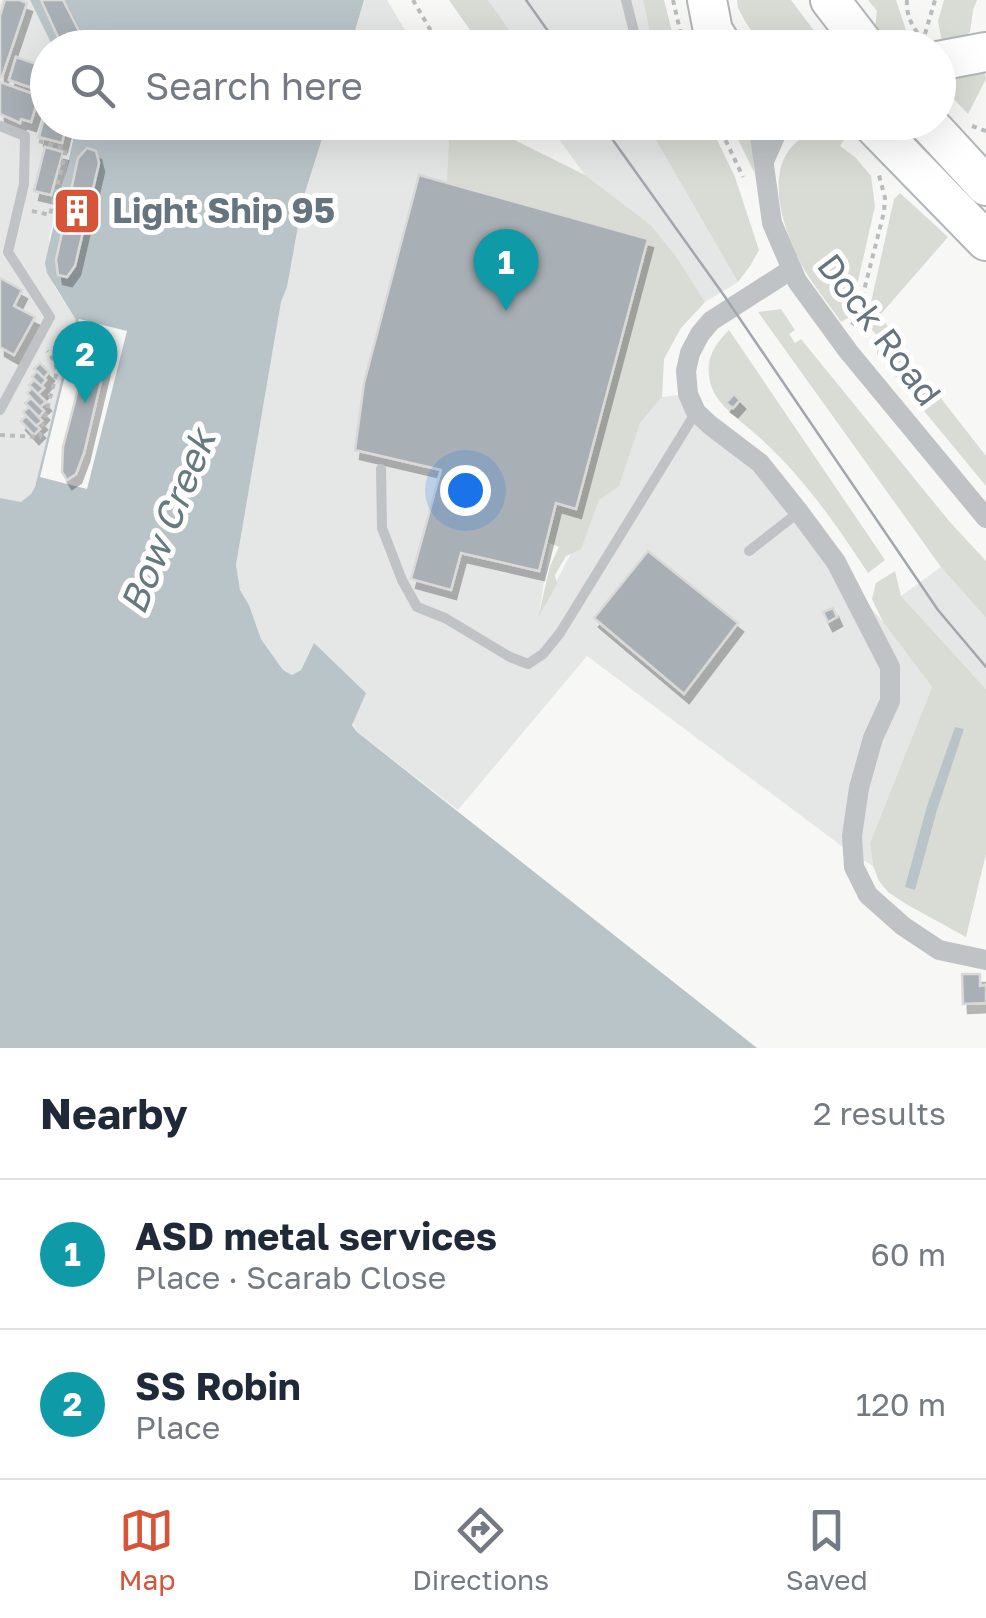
<!DOCTYPE html>
<meta charset="utf-8">
<style>
body{margin:0;font-family:"Golos Text",sans-serif;background:#f2f2f3;color:#1f2937}
.you{position:absolute;left:465px;top:490px;width:35px;height:35px;margin:-25px;border:8px solid #fff;border-radius:50%;background:#1a73e8;box-shadow:0 0 0 15px #1a73e833}
.badge{display:grid;place-items:center;width:65px;height:65px;border-radius:50%;background:#d65437;color:#fff;font-size:32px;font-weight:700}
.pin{position:absolute;translate:-50% -82px;filter:drop-shadow(0 2px 5px #0008)}
.pin::after{content:'';position:absolute;top:52px;width:35px;height:30px;background:inherit;clip-path:polygon(0 0,100% 0,50% 100%)}
.list{margin:0;padding:0;list-style:none}
h2{display:flex;justify-content:space-between;align-items:center;height:130px;margin:0;padding:0 40px;font-size:42px}
h2 small{font-size:32px;font-weight:400;color:#747a83}
.list li{display:grid;grid-template-columns:65px 1fr auto;gap:30px;align-items:center;box-sizing:border-box;height:150px;padding:0 40px;border-top:2px solid #e0e1e3}
.list b{display:block;font-size:38px;white-space:nowrap}
.list p{margin:0;font-size:32px;white-space:nowrap;color:#747a83}
.list em{font-size:32px;font-style:normal;color:#747a83}
.icon{flex:none;width:55px;height:55px;fill:none;stroke:currentColor;stroke-width:2;stroke-linecap:round;stroke-linejoin:round}
.map{position:relative;flex:none;width:986px;height:1048px;overflow:hidden}
.search{position:absolute;background:#fff;box-shadow:0 10px 40px #0002;left:30px;right:30px;top:30px;height:110px;display:flex;align-items:center;gap:25px;box-sizing:border-box;padding:0 35px;border-radius:55px;color:#747a83;font-size:38px}
.sheet{height:430px;background:#fff}
nav{display:flex;justify-content:space-around;align-items:center;box-sizing:border-box;height:140px;border-top:2px solid #e0e1e3;background:#fff;font-size:28px;color:#747a83}
nav a{display:grid;justify-items:center;gap:5px}
nav .on{color:#d65437}
.map>svg:first-child{display:block}
.built{fill:#e5e6e6}
.green{fill:#d8dcd4}
.water{fill:#b9c4c8}
.pier{fill:#f7f7f5}
.building{fill:#a9b0b5;stroke:#d9d9d7;stroke-width:2.5;filter:url(#shadow)}
.lines{fill:none;stroke-linecap:round;stroke-linejoin:round}
.highway-casing{stroke:#b2b6b9;stroke-width:42}
.path{stroke:#b9bcbe;stroke-width:4;stroke-dasharray:5 5;stroke-linecap:butt}
.lane{stroke:#bfc3c6;stroke-width:10}
.street{stroke:#bfc3c6;stroke-width:20}
.highway{stroke:#fff;stroke-width:38}
.tram{stroke:#a1a7ac;stroke-width:2.5}
.labels{text-anchor:middle;stroke-width:10;stroke-linejoin:round;paint-order:stroke}
.poi-label{font-size:35px;font-weight:bold;fill:#65747e;stroke:#fff;text-anchor:start}
.street-label{font-size:35px;fill:#65747e;stroke:#fff}
.water-label{font-size:38px;font-style:italic;fill:#657a7f;stroke:#fff}
</style>
<div class="map">
<svg width="986" height="1048" viewBox="0 0 986 1048">
<defs>
<filter id="shadow"><feDropShadow dx="5" dy="9" stdDeviation="0" flood-color="#0004"/></filter>
</defs>
<rect width="100%" height="100%" fill="#f7f7f5"/>
<path class="built" d="M2 0H30L53 47 48 48V122L77 123 49 238 54 286 76 320 35 487 31 494 21 502 0 498V5Z
M364 0H387L415 47 350 48Z
M463 0H643L653 47H492Z
M327 123H450L448 183 648 239 576 509 556 504 539 614 640 423 662 397 688 394 883 622 932 687 870 843 873 866 847 850 587 656 458 810 357 732 313 644 301 670 292 675 283 670 261 639 249 605 240 590 236 565 281 302 287 287 303 199Z
M547 123H646L738 282 705 302 678 259 651 225 585 175Z
M941 567 986 618V689L901 596Z"/>
<path class="green" d="M449 0H488L521 47H482Z
M643 0H664L676 47H653Z
M737 0H791L821 40 831 47H772L760 43 746 23 738 8Z
M868 0H896L910 42 892 47 875 29 877 11Z
M944 0H977L973 10 970 32 961 39 942 42 938 21Z
M984 70 986 79 968 114 951 96 945 78Z
M450 123H480L585 175 651 225 678 259 705 302 681 328 664 359 662 397 640 423 619 486 599 500 581 549 566 556 555 575 557 584 538 618 550 566 559 547 547 542 556 503 577 508 648 240 447 183Z
M646 123H709L735 177 759 250 750 266 738 282Z
M730 123H752L754 172Z
M826 128H841L849 132 840 146 855 157 871 176 875 206 854 299 848 318 841 322C828 303 812 284 801 264 777 217 757 144 826 128Z
M900 193 948 237 880 315 904 351 986 456V486L877 354 878 336 872 330 864 334 894 199Z
M781 309 795 330 789 334 795 343 801 339 949 521 986 561V618L941 567 758 312Z
M729 330 885 560 868 573C834 521 799 471 751 430 737 418 716 403 711 385 704 361 713 346 729 330Z
M895 571 901 596 986 689V854L966 937 906 904 888 892 879 881 873 866 870 843 932 687 883 622 872 599 876 583Z"/>
<path class="water" d="M30 0H364L350 48 53 47Z
M77 123H327L303 199 287 287 281 302 236 565 240 590 249 605 261 639 283 670 292 675 301 670 314 643 366 693 352 725 357 732 757 1048H0V498L21 502 31 494 35 487 76 320 47 273 45 263Z
M955 727 964 729 937 810 915 890 905 887 927 806Z"/>
<path class="pier" d="M79 319 127 331 87 489 40 477Z"/>
<path class="building" d="M5 0H19L27 3 2 77H0V16Z
M41 0H63L79 31 84 48H63Z
M16 57 48 68 46 93 9 80Z
M0 82 39 96 31 122 21 119 20 123 0 114Z
M48 104V122H67L62 143 39 137Z
M45 147 63 152 51 195 34 191Z
M87 148 96 151 99 163 75 266 67 277 58 275 56 260 78 158Z
M419 175 648 239 576 509 556 503 539 571 461 553 451 590 411 579 441 470 355 450 364 383Z
M0 278 22 290 14 306 35 317 14 355 0 347Z
M61 333 69 334 64 354 56 352Z
M95 339 106 341V360L84 453 76 474 67 480 62 472 63 447 87 355Z
M40 363 49 372 44 378 34 369Z
M37 371 46 380 41 386 32 377Z
M34 380 44 388 38 394 29 385Z
M32 388 46 402 40 407 27 393Z
M734 394 740 400 733 408 726 403Z
M31 398 44 411 39 417 25 403Z
M29 407 42 421 36 426 23 412Z
M26 416 40 429 34 435 21 421Z
M648 551 738 623 684 694 594 618Z
M833 608 837 617 828 622 823 612Z
M962 974H980V986L986 985V1003L963 1004Z"/>
<g class="lines">
<g class="highway-casing">
<path id="highway" d="M707 0 713 31 724 48
M830 0 867 48
M938 61 986 52
M870 122 986 241
M927 122 986 186"/>
</g>
<path class="path" d="M413 0 441 48
M673 0 684 48
M907 0C906 14 911 25 920 36
M925 34 935 0
M717 122 743 177
M972 126 986 131
M32 211 50 215 66 149 39 141
M852 325 858 314 884 212 885 198 879 175
M0 435 40 437 57 371 55 362 47 351"/>
<path class="lane" d="M626 0 638 48
M0 126 25 136 24 184 8 252 50 317 0 410
M381 469 382 528 402 580 417 607 445 618 510 657 528 664 543 654 560 633 696 412
M749 551 799 512"/>
<path class="street" d="M758 122 772 223 797 281 848 351 986 518
M765 159 776 134 784 122
M792 269 711 321 700 334 690 353 686 371 688 394 696 412 710 425 760 463 799 512 836 562 890 667V701L873 738 859 788 852 836 854 867 868 895 903 926 939 950 986 960"/>
<use href="#highway" class="highway"/>
<path class="tram" d="M526 0 560 48
M600 122 723 294 938 610 986 667"/>
</g>
<defs>
<g id="building-square" transform="scale(2.5)"><rect x="-9" y="-9" width="18" height="18" rx="4" fill="#d65437" stroke="#fff"/><path d="M-4-6H4V6H1V3H-1V6H-4ZM-2.5-4.3h1.7v1.8h-1.7ZM.8-4.3h1.7v1.8H.8ZM-2.5-1h1.7V.8h-1.7ZM.8-1h1.7V.8H.8Z" fill="#fff"/></g>
</defs>
<g fill-rule="evenodd">
<use href="#building-square" x="77" y="211"/>
</g>
<g class="labels">
<g class="poi-label">
<text x="112" y="223">Light Ship 95</text>
</g>
<g class="street-label">
<text transform="translate(879 330) rotate(53)" y="12">Dock Road</text>
</g>
<g class="water-label">
<text transform="translate(168 522) rotate(-68)" y="13">Bow Creek</text>
</g>
</g>
</svg>
<div class="you"></div>
<div class="pin badge" style="left:506px;top:311px;background:#0f9aa8">1</div>
<div class="pin badge" style="left:85px;top:403px;background:#0f9aa8">2</div>
<div class="search"><svg class="icon" aria-label="search" viewBox="0 0 24 24"><circle cx="10" cy="10" r="6"/><path d="M15 15l6 6"/></svg>Search here</div>
</div>
<section class="sheet">
<h2>Nearby<small>2 results</small></h2>
<ul class="list">
<li><span class="badge" style="background:#0f9aa8">1</span><div><b>ASD metal services</b><p>Place · Scarab Close</p></div><em>60 m</em></li>
<li><span class="badge" style="background:#0f9aa8">2</span><div><b>SS Robin</b><p>Place</p></div><em>120 m</em></li>
</ul>
</section>
<nav>
<a class="on"><svg class="icon" aria-label="map" viewBox="0 0 24 24"><path d="M3 6l6-2 6 2 6-2v14l-6 2-6-2-6 2zM9 4v14M15 6v14"/></svg>Map</a>
<a><svg class="icon" aria-label="directions" viewBox="0 0 24 24"><path d="M12 3l9 9-9 9-9-9zM9 14v-3h6M13 9l2 2-2 2"/></svg>Directions</a>
<a><svg class="icon" aria-label="saved" viewBox="0 0 24 24"><path d="M7 4h10v16l-5-4-5 4z"/></svg>Saved</a>
</nav>
